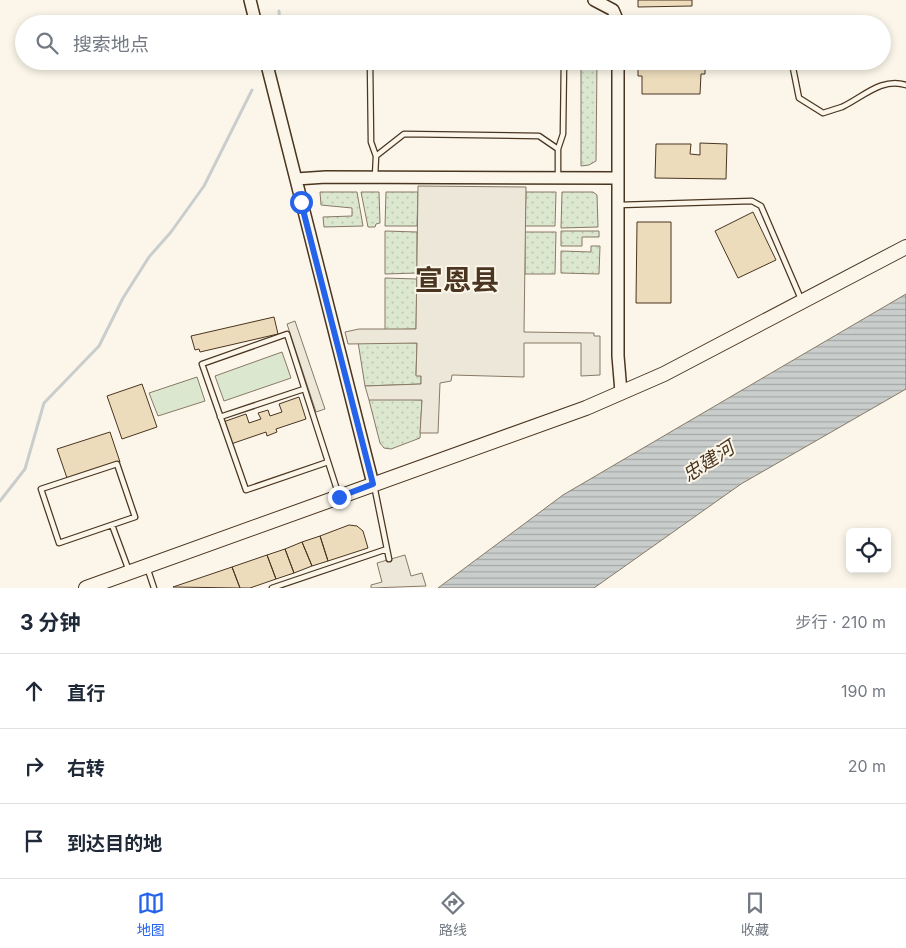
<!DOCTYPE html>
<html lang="zh">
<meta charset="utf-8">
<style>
body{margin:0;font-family:Inter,"Noto Sans SC",sans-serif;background:#f6f6f7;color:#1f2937}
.controls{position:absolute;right:15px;bottom:15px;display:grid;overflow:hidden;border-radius:8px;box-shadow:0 2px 8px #0003}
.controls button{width:45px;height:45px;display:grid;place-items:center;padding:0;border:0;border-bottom:1px solid #e0e1e3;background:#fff;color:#1f2937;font:25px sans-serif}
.stop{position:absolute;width:15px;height:15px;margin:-11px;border:4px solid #2563eb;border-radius:50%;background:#fff}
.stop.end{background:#2563eb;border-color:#fff;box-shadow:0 1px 5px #0008}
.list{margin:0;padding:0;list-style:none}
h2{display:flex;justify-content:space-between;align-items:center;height:65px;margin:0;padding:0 20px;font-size:21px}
h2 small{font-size:16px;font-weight:400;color:#747a83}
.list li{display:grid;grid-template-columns:32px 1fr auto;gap:15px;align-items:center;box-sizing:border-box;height:75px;padding:0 20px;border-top:1px solid #e0e1e3}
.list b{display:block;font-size:19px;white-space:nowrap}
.list em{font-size:16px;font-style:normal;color:#747a83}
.icon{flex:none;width:28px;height:28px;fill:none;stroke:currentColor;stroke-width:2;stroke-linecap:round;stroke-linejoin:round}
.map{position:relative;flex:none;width:906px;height:588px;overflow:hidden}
.search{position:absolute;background:#fff;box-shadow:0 2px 8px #0003;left:15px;right:15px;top:15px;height:55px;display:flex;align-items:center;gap:12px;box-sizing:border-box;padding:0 18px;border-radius:28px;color:#747a83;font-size:19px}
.sheet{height:290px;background:#fff}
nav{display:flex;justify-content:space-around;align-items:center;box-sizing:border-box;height:70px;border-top:1px solid #e0e1e3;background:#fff;font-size:14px;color:#747a83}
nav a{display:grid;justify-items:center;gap:2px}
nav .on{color:#2563eb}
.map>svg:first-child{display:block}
.grass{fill:url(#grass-dots);stroke:#887966}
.pitch{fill:#dce7d0;stroke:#887966}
.parking{fill:#ede7d9;stroke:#887966}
.water{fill:url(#water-rules);stroke:#887966}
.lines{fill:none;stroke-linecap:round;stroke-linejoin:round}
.stream{stroke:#c9cecd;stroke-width:3}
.building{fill:#ecdcbc;stroke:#4a3520}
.service-casing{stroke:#4a3520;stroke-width:7}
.tertiary-casing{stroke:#4a3520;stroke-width:14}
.secondary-casing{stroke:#4a3520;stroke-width:16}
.service{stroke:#fbf6e9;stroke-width:4.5}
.tertiary{stroke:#fbf6e9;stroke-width:11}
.secondary{stroke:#fbf6e9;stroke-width:14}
.route{stroke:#2563eb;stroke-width:6}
.labels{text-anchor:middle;stroke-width:4;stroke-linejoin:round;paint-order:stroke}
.water-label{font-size:19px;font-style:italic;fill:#4a3520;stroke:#fbf6e9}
.town-label{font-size:28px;font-weight:bold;fill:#4a3520;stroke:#fbf6e9}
</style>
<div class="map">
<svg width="906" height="588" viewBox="0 0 906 588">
<defs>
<pattern id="grass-dots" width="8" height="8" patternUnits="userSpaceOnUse" patternTransform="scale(1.25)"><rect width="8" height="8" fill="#dce7d0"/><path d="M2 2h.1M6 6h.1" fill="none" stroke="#bec7b2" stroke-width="1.8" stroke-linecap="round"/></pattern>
<pattern id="water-rules" width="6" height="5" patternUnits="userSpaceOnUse" patternTransform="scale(1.25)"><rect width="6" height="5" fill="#c9cecd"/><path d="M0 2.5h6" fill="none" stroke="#a5a8a6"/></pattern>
</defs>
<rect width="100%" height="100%" fill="#fbf6e9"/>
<path class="grass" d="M581 61H597L596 161 589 165 581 166Z
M320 192H357L363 226 324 227 323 217 352 216V208L321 205Z
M361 192H379L380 223 376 224 375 227H368Z
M386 192H418L417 226H385Z
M526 192H556L555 226H525Z
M562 192H593L597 195 598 227 561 228Z
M385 231 417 232V273L385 274Z
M561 231H599V237H582V246H561Z
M525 232H556L555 274H525Z
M591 246H600L599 274 561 273V251L591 252Z
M385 278 417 279 416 329 385 330Z
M358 342 417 343 416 375 421 376V384L365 386Z
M378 398 422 400 420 438 391 449 384 448 380 443 369 400Z"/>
<path class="pitch" d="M282 352 291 378 224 401 215 376Z
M197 377 205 401 158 416 149 393Z"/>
<path class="parking" d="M418 186 526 187 524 332 594 333V336H600V375L581 376V343H524V377L452 375 451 381 440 383 438 433H420L422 400H369L365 386 421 384V376H416L417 343 348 344 345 332 359 329H416Z
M295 321 325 409 316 412 287 324Z
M405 555 411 576 422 573 426 586 371 588V585L382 582 377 563Z"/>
<path class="water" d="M906 294V389L741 484 594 588H438L563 495Z"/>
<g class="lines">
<path class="stream" d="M279 11 280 24
M0 501 25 469 44 403 99 346 123 298 149 257 171 232 204 186 252 90"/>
</g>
<path class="building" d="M638 0H692V6L638 7Z
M638 61H663V69H679V61H705V74H701L700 94H642V76H638Z
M700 143 727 144 726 179 655 178 656 144H691L690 154 700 155Z
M753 212 776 260 738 278 715 231Z
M637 222H671V303H636Z
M274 317 278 334 200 352 199 349 195 350 191 336Z
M142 384 157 427 122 439 107 396Z
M299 397 306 419 276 429 277 432 267 436 266 432 231 444 223 422 246 414 249 423 261 419 258 413 268 410 270 416 282 412 279 404Z
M110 432 120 462 67 478 57 449Z
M349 525 357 526 363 531 368 548 328 561 320 536Z
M320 536 328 561 312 566 302 542Z
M302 542 312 566 294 573 285 549Z
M285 549 294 573 276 579 267 555Z
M267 555 276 579 250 588H240L232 567Z
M232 567 240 588 173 587Z"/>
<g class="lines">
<g class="service-casing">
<path id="service" d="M370 61 371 142 376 156 375 177
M788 61 793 68 799 98 823 113C829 111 836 109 842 107 863 97 882 77 906 85
M376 156 404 134 539 136 558 149
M558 177V149L563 134 564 61
M619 205 752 201 761 206 801 299
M220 417 304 389
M328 462 246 490 202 364 287 334 339 496
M117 464 135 517 59 543 41 489Z
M374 485 389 559
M112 525 129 571
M147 567 154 588
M272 588 387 549"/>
</g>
<g class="tertiary-casing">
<path id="tertiary" d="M250 0 256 24
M594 0 613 10 619 24
M266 61 373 484
M618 61V356L621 392
M296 179 326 177 617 178"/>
</g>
<g class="secondary-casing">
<path id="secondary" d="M86 588 586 408 664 374 906 247"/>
</g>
<use href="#service" class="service"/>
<use href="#tertiary" class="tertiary"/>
<use href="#secondary" class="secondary"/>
</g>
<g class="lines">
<path class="route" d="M301 202 373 484 339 497"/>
</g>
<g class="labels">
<g class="water-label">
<text transform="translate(708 461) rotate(-33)" y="7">忠建河</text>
</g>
<g class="town-label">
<text x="457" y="290">宣恩县</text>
</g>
</g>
</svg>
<div class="controls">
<button><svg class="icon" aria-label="locate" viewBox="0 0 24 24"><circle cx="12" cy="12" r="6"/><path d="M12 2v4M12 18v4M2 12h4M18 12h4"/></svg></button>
</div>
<div class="stop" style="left:301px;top:202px"></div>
<div class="stop end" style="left:339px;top:497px"></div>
<div class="search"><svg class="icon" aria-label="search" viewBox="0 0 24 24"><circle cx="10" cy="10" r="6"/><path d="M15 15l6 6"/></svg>搜索地点</div>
</div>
<section class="sheet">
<h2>3 分钟<small>步行 · 210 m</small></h2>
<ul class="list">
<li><svg class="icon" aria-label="ahead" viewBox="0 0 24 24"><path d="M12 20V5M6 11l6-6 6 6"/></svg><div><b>直行</b></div><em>190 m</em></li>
<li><svg class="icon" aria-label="right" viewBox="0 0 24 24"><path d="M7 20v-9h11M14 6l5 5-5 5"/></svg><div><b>右转</b></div><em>20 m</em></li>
<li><svg class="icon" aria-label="arrive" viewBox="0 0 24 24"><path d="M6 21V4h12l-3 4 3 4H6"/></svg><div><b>到达目的地</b></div></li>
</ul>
</section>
<nav>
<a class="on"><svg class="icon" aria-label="map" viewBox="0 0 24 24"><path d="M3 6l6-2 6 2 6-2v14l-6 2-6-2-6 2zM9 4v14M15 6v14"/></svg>地图</a>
<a><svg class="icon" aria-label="directions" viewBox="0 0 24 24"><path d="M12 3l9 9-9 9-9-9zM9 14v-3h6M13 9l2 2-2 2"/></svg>路线</a>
<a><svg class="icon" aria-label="saved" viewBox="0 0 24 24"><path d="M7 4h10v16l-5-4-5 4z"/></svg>收藏</a>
</nav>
